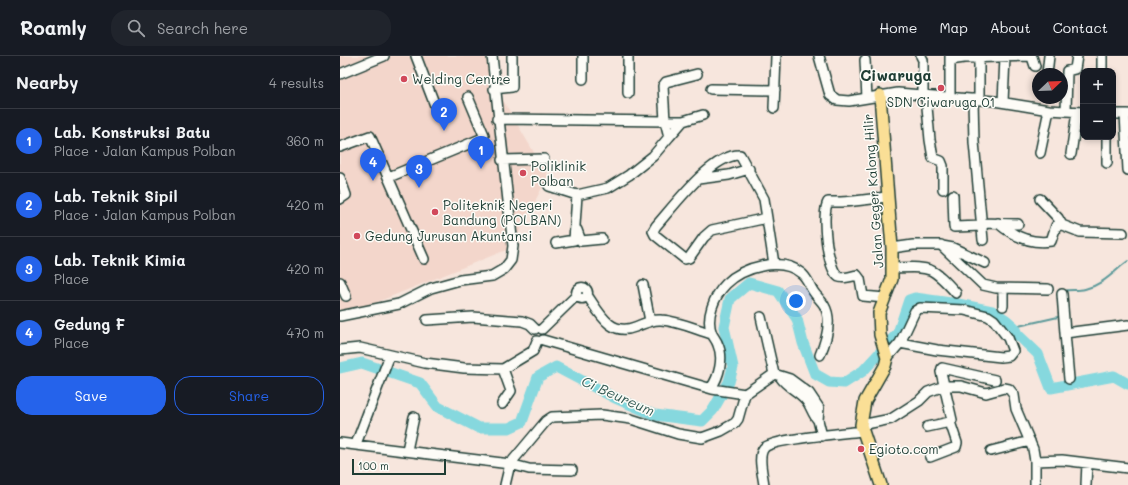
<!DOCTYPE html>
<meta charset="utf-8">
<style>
body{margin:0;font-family:Mali,sans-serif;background:#20242c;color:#f1f3f6}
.controls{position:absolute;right:12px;top:12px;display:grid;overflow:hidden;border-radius:8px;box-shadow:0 2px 6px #0003}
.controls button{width:36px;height:36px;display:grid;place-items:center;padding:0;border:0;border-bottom:1px solid #363941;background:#171b24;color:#f1f3f6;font:20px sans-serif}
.compass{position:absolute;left:692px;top:12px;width:36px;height:36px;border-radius:50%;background:#171b24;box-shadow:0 2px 6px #0003;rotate:67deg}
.scale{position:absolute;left:12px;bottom:10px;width:94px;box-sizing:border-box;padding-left:4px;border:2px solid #1f3d34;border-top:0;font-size:11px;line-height:14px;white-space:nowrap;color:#1f3d34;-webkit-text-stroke:3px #fdfcf7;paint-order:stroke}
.you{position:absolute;left:456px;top:245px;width:14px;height:14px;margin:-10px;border:3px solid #fff;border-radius:50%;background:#1a73e8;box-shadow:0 0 0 6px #1a73e833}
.badge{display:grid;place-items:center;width:26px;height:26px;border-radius:50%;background:#2563eb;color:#fff;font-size:13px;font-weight:700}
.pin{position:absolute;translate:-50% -33px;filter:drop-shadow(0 1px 2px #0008)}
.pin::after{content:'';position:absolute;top:21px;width:14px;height:12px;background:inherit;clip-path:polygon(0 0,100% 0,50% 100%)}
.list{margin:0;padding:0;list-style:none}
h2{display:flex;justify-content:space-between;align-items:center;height:52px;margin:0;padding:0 16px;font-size:17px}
h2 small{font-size:13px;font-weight:400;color:#9ea1a6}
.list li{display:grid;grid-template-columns:26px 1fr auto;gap:12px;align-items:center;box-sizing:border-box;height:64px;padding:0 16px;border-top:1px solid #363941}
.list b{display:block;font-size:15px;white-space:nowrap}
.list p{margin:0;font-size:13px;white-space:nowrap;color:#9ea1a6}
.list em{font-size:13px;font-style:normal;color:#9ea1a6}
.actions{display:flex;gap:8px;padding:12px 16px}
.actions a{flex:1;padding:9px 0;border:1px solid #2563eb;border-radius:16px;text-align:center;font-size:14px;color:#2563eb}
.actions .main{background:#2563eb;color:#fff}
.icon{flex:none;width:22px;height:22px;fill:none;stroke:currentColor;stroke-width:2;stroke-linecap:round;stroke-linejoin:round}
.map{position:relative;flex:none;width:788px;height:429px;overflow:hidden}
header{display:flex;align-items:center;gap:24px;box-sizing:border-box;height:56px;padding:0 20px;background:#171b24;border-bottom:1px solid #363941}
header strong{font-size:19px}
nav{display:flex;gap:22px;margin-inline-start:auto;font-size:14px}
.search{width:280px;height:36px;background:#20242c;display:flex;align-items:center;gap:10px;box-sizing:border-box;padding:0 14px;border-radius:16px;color:#9ea1a6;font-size:15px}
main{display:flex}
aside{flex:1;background:#171b24}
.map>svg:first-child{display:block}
.built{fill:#f3d6cb}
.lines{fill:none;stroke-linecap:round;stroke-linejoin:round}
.stream{stroke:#5d9a9a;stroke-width:2}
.river{stroke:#86d8de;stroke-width:11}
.minor-casing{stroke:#1f3d34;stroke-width:12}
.major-casing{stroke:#1f3d34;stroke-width:14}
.minor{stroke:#fdfcf7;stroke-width:9}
.major{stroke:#fadf96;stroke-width:11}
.poi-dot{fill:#d1495b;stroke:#fdfcf7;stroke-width:1.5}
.labels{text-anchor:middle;stroke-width:3;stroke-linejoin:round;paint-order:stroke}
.poi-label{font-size:13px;fill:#1f3d34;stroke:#fdfcf7;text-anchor:start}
.street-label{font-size:13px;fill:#1f3d34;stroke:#fdfcf7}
.water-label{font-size:14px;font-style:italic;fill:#345c56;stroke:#fdfcf7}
.quarter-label{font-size:15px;font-weight:bold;fill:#1f3d34;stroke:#fdfcf7}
</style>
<header>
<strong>Roamly</strong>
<div class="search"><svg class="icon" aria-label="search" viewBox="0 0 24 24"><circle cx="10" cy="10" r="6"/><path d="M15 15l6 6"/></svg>Search here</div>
<nav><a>Home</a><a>Map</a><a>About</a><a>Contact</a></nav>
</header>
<main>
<aside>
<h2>Nearby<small>4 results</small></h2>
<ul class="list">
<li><span class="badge">1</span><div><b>Lab. Konstruksi Batu</b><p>Place · Jalan Kampus Polban</p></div><em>360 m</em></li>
<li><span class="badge">2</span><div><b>Lab. Teknik Sipil</b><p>Place · Jalan Kampus Polban</p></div><em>420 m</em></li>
<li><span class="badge">3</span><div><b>Lab. Teknik Kimia</b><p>Place</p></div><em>420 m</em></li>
<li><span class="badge">4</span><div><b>Gedung F</b><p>Place</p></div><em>470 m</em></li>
</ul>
<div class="actions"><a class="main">Save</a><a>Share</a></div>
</aside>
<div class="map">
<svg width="788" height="429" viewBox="0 0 788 429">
<rect width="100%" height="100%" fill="#f7e6dd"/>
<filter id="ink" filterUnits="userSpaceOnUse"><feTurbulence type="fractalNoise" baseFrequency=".025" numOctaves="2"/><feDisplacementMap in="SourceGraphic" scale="8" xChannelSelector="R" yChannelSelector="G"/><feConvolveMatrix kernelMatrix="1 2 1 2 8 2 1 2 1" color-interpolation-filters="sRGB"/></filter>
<g filter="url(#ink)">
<path class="built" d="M0 0H146L151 24 208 120 171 192 0 261Z"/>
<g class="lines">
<path class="stream" d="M723 235C730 233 737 235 745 233 763 229 774 215 788 205
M674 271 718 261 720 258"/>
<path class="river" d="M0 312 22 307 80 327 98 351 139 372H169L182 366 198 321 216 311 275 342 315 359 362 365 373 354 389 326 393 311 384 271 390 243 409 227 438 235 457 263 463 287 475 318 489 326 504 327 523 315 558 277 569 244 575 242 618 248 652 255 666 264 674 271 677 278 698 298 711 332 774 320 788 328"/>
<g class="minor-casing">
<path id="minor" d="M76 0 96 52
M243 0V23
M479 0 490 39 497 44 509 45 558 37 654 45 709 54 743 56
M581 0 583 4V39
M610 0V42
M639 3V44
M525 4 527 42
M610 4 624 2 689 0 692 1 695 10
M762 15V0
M0 18 44 0
M707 18 709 0
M154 33 172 31V0
M371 33 435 34
M288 37V0
M586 40 590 84 593 102 601 105 603 110V133
M633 43 634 86 643 184
M663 46 665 1
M434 52 436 0
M726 55 727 15 735 13 737 0
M773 58H788
M785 58 788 114
M157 63 325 65 329 81 313 100 289 119 268 132 237 139 234 184 216 187
M343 65H325L323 30 326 26 357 18
M329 81 343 65 363 59
M767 81V107
M0 91 30 80 84 203
M700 97 709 54
M731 98 737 56
M162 104 204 103
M49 121 143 82 144 79 128 41
M0 122 6 139 0 143
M358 123 389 119 409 113
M209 130 237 139
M613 139 614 171 643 170
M700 143 718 162 722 169
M427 162 372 174 364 181 349 202 345 203 315 179 313 175 316 170C334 150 372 98 400 99L424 143 434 208
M642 167 678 168
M658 167C673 180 691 188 711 185L716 170 722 169 740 176 783 177
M237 174 241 185 262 183
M602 190 613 192 645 207
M552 192 573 189H601L643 229 656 232 708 233
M553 212C590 211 591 209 616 237
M0 226 6 240
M303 229 310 265
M236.5 237a5.5 5.5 0 1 1 11 0a5.5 5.5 0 1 1-11 0Z
M663 233V250
M722 238 725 277
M247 239C259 256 270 281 295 271 303 268 312 263 321 264 338 265 355 273 372 278
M545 242 523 240 520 223 517 219C513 220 503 223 499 221 487 214 481 157 488 146 509 147 527 143 548 141
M0 260 59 248 91 232 120 224 152 220 164 213 171 204 173 190 152 0
M421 261 434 318
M87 264 133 261 182 265 190 268 195 273
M202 273 237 239
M203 284 372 333 405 338 434 318 450 323 469 337 479 352 478 364 482 380
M0 294 20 292 85 307 124 312 163 313 193 295 197 285
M547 302 560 287 575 255 580 252 624 254 648 260 654 264 668 282 673 295 669 300 661 301 597 294 560 287
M441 322C447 331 457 334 465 343 471 349 472 358 478 364
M729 323 725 277 788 269
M371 332C379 321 384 302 378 289 377 285 374 282 372 278 365 262 374 240 386 228 403 211 441 200 461 217 467 221 469 229 473 235 476 240 481 244 484 249 493 264 486 285 480 299
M162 348 171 335 163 313
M521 369 551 363 579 345 588 336 604 330H621L646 337 664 332 669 333 674 339 676 353 693 393 695 405V429
M587 371 610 366 612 364 601 316 602 312 655 324
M0 387 170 408 189 413 232 414
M16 388 50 299
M67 394 74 361
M651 395 690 385
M590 401 616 391 617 387 610 366
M695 405 722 404 788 412
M165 429 170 408 206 365 212 361 262 359 291 363 338 378 362 382 381 375 395 367 398 363 405 338
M424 429C423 419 417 400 424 392 432 383 506 377 522 375
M746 429 747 407"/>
</g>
<g class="major-casing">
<path id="major" d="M540 39 552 192V223L539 257 540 279 547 302 545 310 525 345 521 369 541 429"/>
</g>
<use href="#minor" class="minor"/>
<use href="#major" class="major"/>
</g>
</g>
<g class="poi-dot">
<circle cx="64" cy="23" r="4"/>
<circle cx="601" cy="32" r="4"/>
<circle cx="183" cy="117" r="4"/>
<circle cx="95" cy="156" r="4"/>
<circle cx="17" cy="180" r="4"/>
<circle cx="521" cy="393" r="4"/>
</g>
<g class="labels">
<g class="poi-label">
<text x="72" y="28">Welding Centre</text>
<text x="601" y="51" text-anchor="middle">SDN Ciwaruga 01</text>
<text x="191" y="115">Poliklinik<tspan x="191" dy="15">Polban</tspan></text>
<text x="103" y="154">Politeknik Negeri<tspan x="103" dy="15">Bandung (POLBAN)</tspan></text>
<text x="25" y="185">Gedung Jurusan Akuntansi</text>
<text x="529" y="398">Egioto.com</text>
</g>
<g class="street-label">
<text transform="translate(533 135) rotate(-94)" y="5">Jalan Geger Kalong Hilir</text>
</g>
<g class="water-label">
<text transform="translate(278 340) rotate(24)" y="5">Ci Beureum</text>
</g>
<g class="quarter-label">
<text x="556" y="25">Ciwaruga</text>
</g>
</g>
</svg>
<div class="controls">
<button>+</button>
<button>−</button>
</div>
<svg class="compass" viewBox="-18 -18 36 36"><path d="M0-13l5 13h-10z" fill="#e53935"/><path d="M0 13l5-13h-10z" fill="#9ea1a6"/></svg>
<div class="scale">100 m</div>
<div class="you"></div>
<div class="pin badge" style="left:141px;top:113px">1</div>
<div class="pin badge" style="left:104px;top:75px">2</div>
<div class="pin badge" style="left:79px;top:132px">3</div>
<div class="pin badge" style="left:33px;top:125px">4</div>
</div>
</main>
